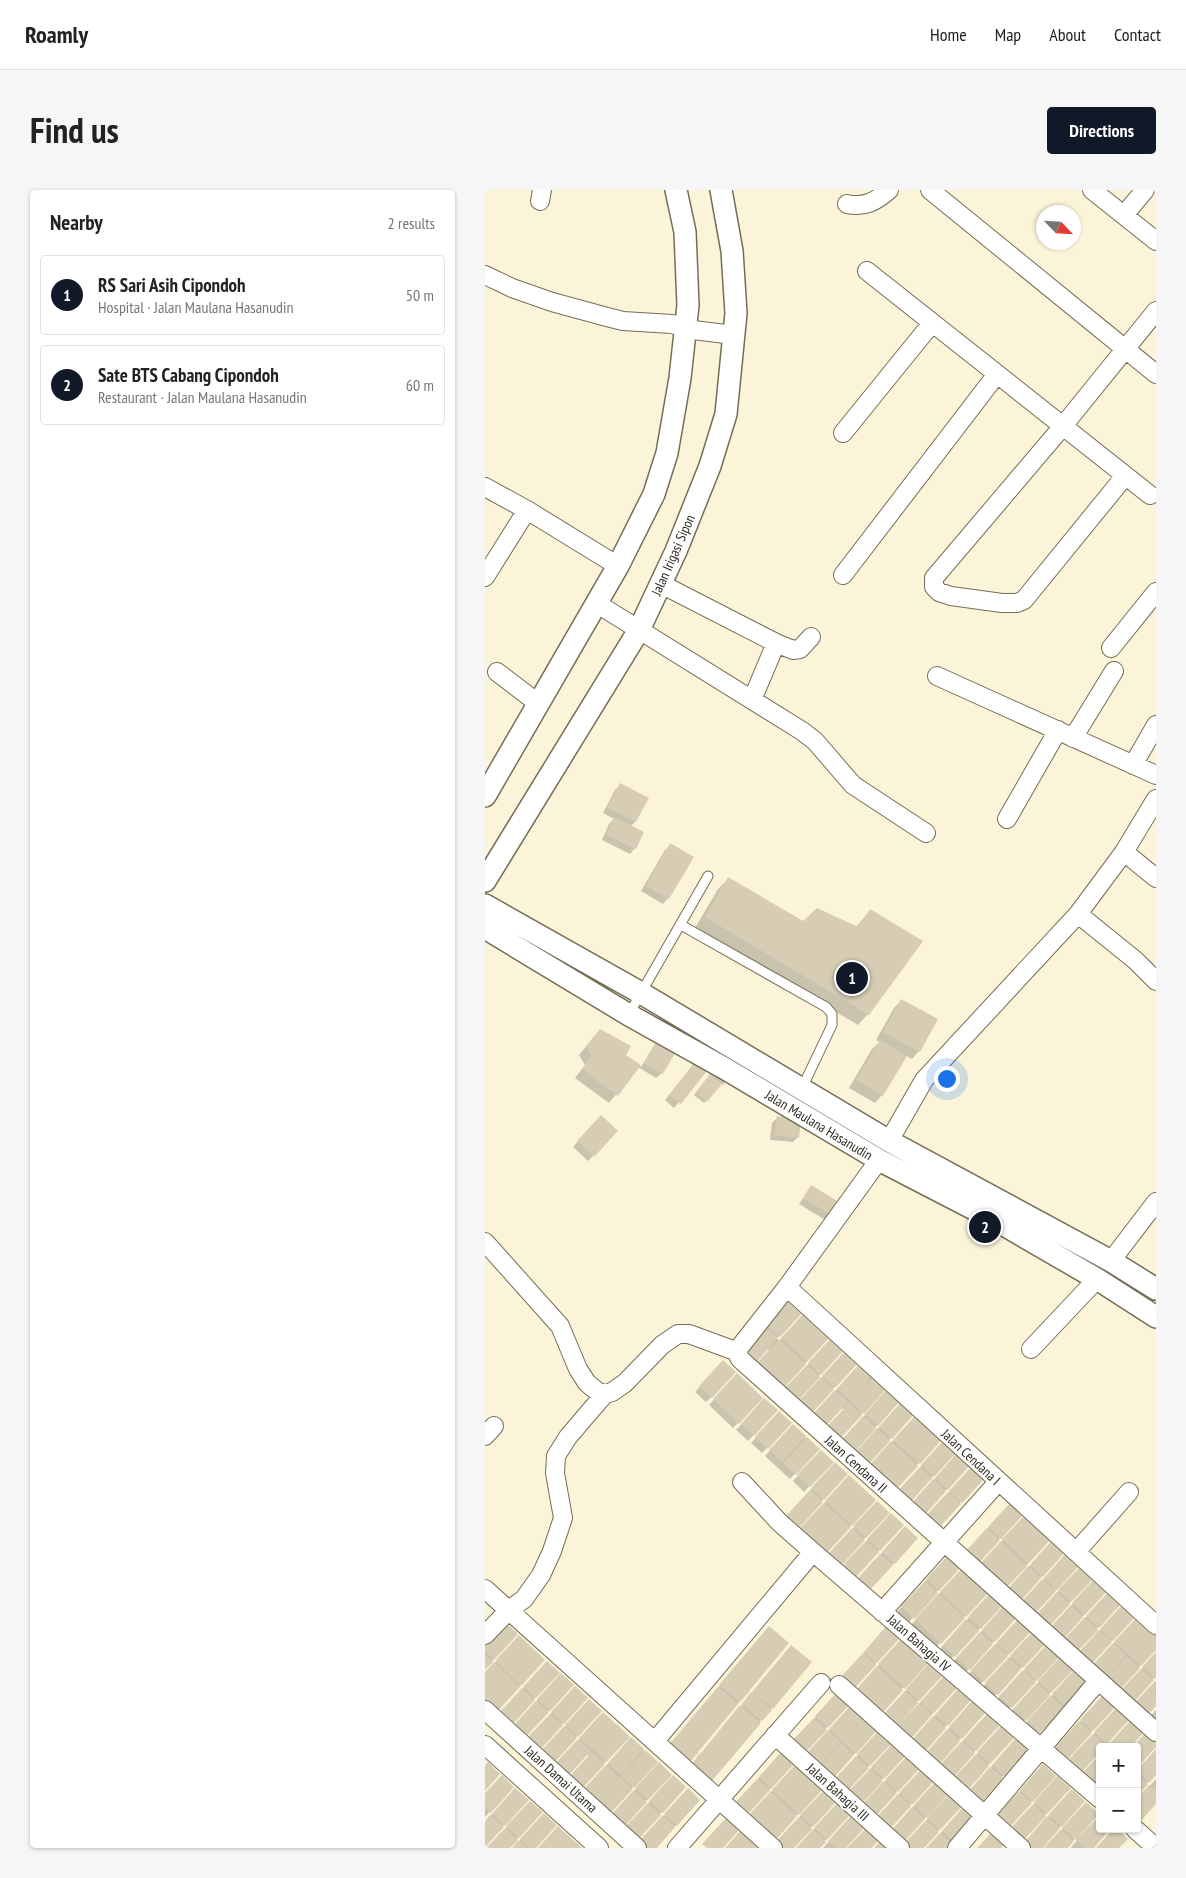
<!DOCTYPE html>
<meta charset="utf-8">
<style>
body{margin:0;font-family:"PT Sans Narrow",sans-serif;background:#f6f6f6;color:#222}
.controls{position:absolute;right:15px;bottom:15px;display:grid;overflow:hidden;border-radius:5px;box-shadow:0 1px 4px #0004}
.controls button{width:45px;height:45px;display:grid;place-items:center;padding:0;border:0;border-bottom:1px solid #e0e0e0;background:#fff;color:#222;font:25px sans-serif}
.compass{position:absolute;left:551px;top:15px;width:45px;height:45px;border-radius:50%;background:#fff;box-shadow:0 1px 4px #0004;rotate:115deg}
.you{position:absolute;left:461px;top:888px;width:18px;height:18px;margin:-12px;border:4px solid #fff;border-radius:50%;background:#1a73e8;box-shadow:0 0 0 8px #1a73e833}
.badge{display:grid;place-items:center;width:32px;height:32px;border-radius:50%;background:#111827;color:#fff;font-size:16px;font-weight:700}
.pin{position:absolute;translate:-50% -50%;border:2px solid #fff;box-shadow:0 1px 5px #0006}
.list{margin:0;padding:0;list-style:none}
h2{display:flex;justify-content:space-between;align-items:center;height:65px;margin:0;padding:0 20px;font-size:21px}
h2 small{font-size:16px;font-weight:400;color:#767676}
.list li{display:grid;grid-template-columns:32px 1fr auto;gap:15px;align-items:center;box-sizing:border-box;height:80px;margin:0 10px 10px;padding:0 10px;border:1px solid #e0e0e0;border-radius:5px}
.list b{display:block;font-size:19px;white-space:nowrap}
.list p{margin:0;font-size:16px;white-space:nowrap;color:#767676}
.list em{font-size:16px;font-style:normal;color:#767676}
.map{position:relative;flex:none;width:671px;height:1658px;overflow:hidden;border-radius:5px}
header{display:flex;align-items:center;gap:30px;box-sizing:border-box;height:70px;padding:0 25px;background:#fff;border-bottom:1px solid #e0e0e0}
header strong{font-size:24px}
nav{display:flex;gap:28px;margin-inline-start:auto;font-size:18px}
.intro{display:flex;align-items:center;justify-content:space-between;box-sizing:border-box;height:120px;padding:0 30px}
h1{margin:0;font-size:35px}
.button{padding:12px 22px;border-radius:5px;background:#111827;color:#fff;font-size:18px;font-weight:700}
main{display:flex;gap:30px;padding:0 30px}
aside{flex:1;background:#fff;border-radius:5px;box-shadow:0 1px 4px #0004}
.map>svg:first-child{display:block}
.shadow{fill:#0003}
.building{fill:#d6cdb4}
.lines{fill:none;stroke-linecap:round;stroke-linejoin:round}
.service-casing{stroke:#756d56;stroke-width:11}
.minor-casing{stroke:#756d56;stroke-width:20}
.tertiary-casing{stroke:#756d56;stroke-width:24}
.service{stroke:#fff;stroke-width:9}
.minor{stroke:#fff;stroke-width:18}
.tertiary{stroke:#fff;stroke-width:21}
.labels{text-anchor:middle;stroke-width:4;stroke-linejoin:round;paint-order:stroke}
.street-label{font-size:14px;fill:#2e2b21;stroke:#fff}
</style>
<header>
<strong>Roamly</strong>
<nav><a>Home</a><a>Map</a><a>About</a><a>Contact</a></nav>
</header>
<div class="intro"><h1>Find us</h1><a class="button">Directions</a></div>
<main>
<aside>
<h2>Nearby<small>2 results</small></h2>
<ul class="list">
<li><span class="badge">1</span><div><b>RS Sari Asih Cipondoh</b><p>Hospital · Jalan Maulana Hasanudin</p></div><em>50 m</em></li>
<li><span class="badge">2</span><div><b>Sate BTS Cabang Cipondoh</b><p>Restaurant · Jalan Maulana Hasanudin</p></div><em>60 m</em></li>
</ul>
</aside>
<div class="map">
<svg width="671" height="1658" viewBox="0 0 671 1658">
<rect width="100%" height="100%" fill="#fcf4d9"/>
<path class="shadow" d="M135 595 162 609 150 632 146 636 150 658 145 664 117 650 124 634 129 629 118 623 130 600Z
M186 655 183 708 178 714 156 701 180 660Z
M244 689 319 733 370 738 385 721 383 824 373 835 210 738 233 699Z
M417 810 434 861 427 869 421 866 397 905 390 913 364 898 387 859 395 852 391 850 409 818Z
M115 840 139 865 156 877 170 854 175 849 192 859 177 883 171 888 153 877 124 913 90 888 100 875 94 865Z
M208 875 223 877 189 918 180 910Z
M229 878 245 886 238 895 236 893 219 913 209 905 225 885 224 884Z
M116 926 132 941 103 971 88 957Z
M292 928 313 947 308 952 285 950 287 933Z
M326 997 348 1026 342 1031 314 1014Z
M300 1116 317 1121 292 1148 294 1151 315 1128 344 1147 296 1199 283 1159 252 1168Z
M342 1154 358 1159 310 1212 294 1206Z
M356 1167 372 1172 324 1224 308 1219Z
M238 1172 226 1207 221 1212 210 1202Z
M375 1174 401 1198 347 1255 359 1220 357 1218 333 1242 322 1232Z
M247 1190 276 1208 248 1238 224 1215Z
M398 1205 415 1210 367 1263 350 1258Z
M274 1215 291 1221 263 1251 251 1240Z
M412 1218 429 1223 381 1275 364 1270Z
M432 1226 457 1248 403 1306 401 1258Z
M289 1228 305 1233 277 1263 266 1253Z
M308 1236 333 1259 305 1289 280 1266Z
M455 1256 471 1261 423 1314 407 1308Z
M331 1266 347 1272 319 1302 308 1291Z
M468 1269 485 1274 437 1326 420 1321Z
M345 1279 361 1284 308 1342 297 1332Z
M483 1282 499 1287 451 1339 435 1334Z
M364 1287 366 1335 341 1362 311 1344Z
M387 1317 403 1323 355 1375 339 1370Z
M522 1317 538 1323 490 1375 503 1401 450 1458 426 1435 480 1376 474 1370Z
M401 1330 417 1335 369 1388 353 1382Z
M536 1330 566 1348 518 1401V1414L464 1471 453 1461 508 1402 488 1383Z
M415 1343 432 1348 384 1400 367 1395Z
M563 1356 580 1361 532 1413V1426L479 1484 467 1473 522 1414 515 1408Z
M577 1369 594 1374 546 1426V1439L493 1497 482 1486 536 1427 529 1421Z
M460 1370 476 1375 423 1433 412 1422Z
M592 1381 608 1387 560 1439 544 1434Z
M606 1394 622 1400 574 1452V1465L521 1522 510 1512 563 1455 558 1446Z
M620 1407 636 1412 588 1464 572 1459Z
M634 1420 650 1425 602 1477 580 1515 549 1548 538 1537 593 1478 586 1472Z
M648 1432 671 1444V1458L630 1503V1516L577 1573 566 1563 621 1504 600 1485Z
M397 1442 414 1447 367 1500 365 1512 317 1564 301 1559 349 1507 375 1467Z
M279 1443 303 1453 203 1573 179 1562Z
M31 1444 0 1479V1456Z
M544 1447 560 1452 507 1509 496 1499Z
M29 1452 58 1470 11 1522 0 1484Z
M412 1455 441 1473 416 1500 364 1508Z
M301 1462 325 1472 225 1591 202 1581Z
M671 1464V1486L644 1516V1528L618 1557H615L591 1586 580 1575 633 1518 628 1510Z
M572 1472 588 1478 535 1535 524 1524Z
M57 1477 73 1483 25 1535 9 1530Z
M439 1480 456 1485 416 1529 418 1531 454 1493 470 1498 423 1551 392 1533Z
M71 1490 87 1495 39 1548 23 1542Z
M671 1491V1514L658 1528 655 1537 671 1520V1543L660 1539 644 1557H623L649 1529 642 1523Z
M85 1503 101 1508 53 1560 37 1555Z
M468 1505 484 1510 459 1538 421 1558Z
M99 1516 115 1521 67 1573 51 1568Z
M482 1518 498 1523 451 1576 435 1571Z
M363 1520 393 1538 345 1590 315 1572Z
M118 1523 143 1547 95 1599 104 1566 102 1564 65 1581Z
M497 1530 513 1536 488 1563 449 1583Z
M511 1543 527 1548 480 1601 463 1596Z
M391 1545 407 1551 359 1603 343 1598Z
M146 1549 171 1572 123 1624 93 1606Z
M525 1556 541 1561 516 1588 478 1608Z
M405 1558 421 1563 373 1616 357 1610Z
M671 1561V1583L652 1604V1581Z
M292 1568 308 1573 260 1626 244 1620Z
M419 1571 435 1576 387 1628 371 1623Z
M169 1579 185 1585 137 1637 121 1632Z
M553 1580 570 1586 545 1613 531 1606Z
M306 1581 336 1599 288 1651 258 1633Z
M433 1584 449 1589 401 1641 385 1636Z
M671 1589V1612L652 1632V1610Z
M183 1592 199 1597 152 1650 135 1644Z
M567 1593 584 1598 536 1651 543 1621Z
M447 1596 464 1602 412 1658 399 1649Z
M28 1597 0 1627V1604Z
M25 1604 42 1610 0 1655V1632Z
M198 1605 214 1610 170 1658H150Z
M334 1606 350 1611 307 1658H286Z
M582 1606 598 1611 556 1658H535Z
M461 1609 477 1614 437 1658H416Z
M40 1617 56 1623 23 1658H3Z
M596 1618 612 1624 581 1658H561Z
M348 1619 364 1624 333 1658H312Z
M475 1622 492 1627 463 1658H442Z
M54 1630 49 1658H28Z
M610 1631 607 1658H586L587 1656Z
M362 1632 359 1658H338Z"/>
<path class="building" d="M135 593 164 608 151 632 122 618Z
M129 627 159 642 151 659 121 645Z
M185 653 209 667 184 709 161 696Z
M243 687 318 731 332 718 373 737 385 719 438 751 384 825 220 727Z
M416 809 453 829 435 862 398 842Z
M115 839 146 856 141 865 156 875 133 906 97 879 107 866 101 856Z
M175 847 193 858 178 884 159 873Z
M395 850 422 866 398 906 371 890Z
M213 868 225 877 196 914 184 905Z
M225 884 237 894 222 912 211 902Z
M116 925 133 941 109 967 92 951Z
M292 926 316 929 314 948 289 945Z
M326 995 357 1014 349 1027 318 1008Z
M305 1109 319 1121 295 1147 282 1135Z
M320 1122 346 1146 322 1172 296 1148Z
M280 1136 293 1148 270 1174 257 1162Z
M347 1147 360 1159 336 1185 323 1173Z
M294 1149 321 1174 297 1200 270 1175Z
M361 1160 374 1172 350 1198 337 1186Z
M238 1170 251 1182 227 1208 214 1196Z
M375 1173 388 1185 365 1211 352 1199Z
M322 1175 335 1187 311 1213 298 1200Z
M252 1183 278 1208 254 1234 228 1209Z
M389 1186 402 1198 379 1224 365 1211Z
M336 1187 349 1199 325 1225 312 1213Z
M403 1198 416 1210 393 1236 380 1224Z
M350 1200 363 1212 339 1238 326 1226Z
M279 1208 293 1220 269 1246 256 1234Z
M417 1211 430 1223 407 1249 394 1237Z
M364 1213 377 1225 353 1251 340 1239Z
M294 1221 307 1233 283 1259 270 1247Z
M432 1224 458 1248 435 1274 408 1250Z
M378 1226 391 1238 368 1264 355 1252Z
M308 1234 321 1246 297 1272 284 1260Z
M392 1238 405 1251 382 1276 369 1264Z
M322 1247 335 1259 311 1285 298 1273Z
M460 1249 473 1261 449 1287 436 1275Z
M406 1251 433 1276 409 1302 383 1277Z
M336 1260 349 1272 325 1297 312 1285Z
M473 1262 486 1274 463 1300 450 1288Z
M350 1272 363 1284 339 1310 326 1298Z
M488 1275 501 1287 477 1313 464 1301Z
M435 1277 447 1288 424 1314 411 1303Z
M364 1285 391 1310 367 1336 340 1311Z
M448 1289 461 1301 438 1327 425 1315Z
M325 1300 338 1312 314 1338 301 1326Z
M463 1302 476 1314 452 1340 439 1328Z
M392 1311 405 1323 381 1348 368 1336Z
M527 1311 540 1323 516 1349 503 1337Z
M339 1313 366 1337 342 1363 315 1338Z
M406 1323 419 1335 395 1361 382 1349Z
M541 1324 567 1348 543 1374 517 1349Z
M420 1336 433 1348 410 1374 397 1362Z
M367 1338 380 1350 356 1376 343 1364Z
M502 1338 515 1350 491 1376 478 1364Z
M568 1349 581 1361 558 1387 545 1375Z
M381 1351 394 1362 370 1388 357 1376Z
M516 1351 542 1376 518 1401 492 1377Z
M582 1362 596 1374 572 1400 559 1388Z
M465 1363 478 1375 454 1401 441 1389Z
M395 1364 408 1375 384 1401 372 1389Z
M597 1375 610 1387 586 1412 573 1400Z
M479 1376 505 1401 481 1427 455 1402Z
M543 1376 556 1388 533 1414 520 1402Z
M611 1387 624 1399 600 1425 587 1413Z
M557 1389 571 1401 547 1427 534 1415Z
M440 1391 453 1403 429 1429 416 1416Z
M625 1400 638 1412 614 1438 601 1426Z
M506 1402 519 1414 496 1439 483 1427Z
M572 1402 585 1414 561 1440 548 1428Z
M454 1403 480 1428 456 1454 430 1429Z
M639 1413 652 1425 628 1451 615 1439Z
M520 1414 533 1426 510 1452 497 1440Z
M586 1415 598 1427 575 1453 562 1441Z
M653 1426 671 1442V1460L656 1476 629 1452Z
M535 1427 548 1439 524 1465 511 1453Z
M600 1427 613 1440 589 1465 576 1453Z
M481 1429 494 1441 470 1467 458 1455Z
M20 1432 33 1444 9 1470 0 1461V1454Z
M402 1435 416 1447 392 1473 379 1462Z
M284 1436 304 1453 265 1500 253 1491 265 1501 255 1512 234 1495Z
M549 1440 562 1452 538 1478 525 1466Z
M614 1440 627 1452 603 1478 590 1466Z
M495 1442 508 1454 485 1480 471 1468Z
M34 1445 60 1470 36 1496 10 1471Z
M417 1448 443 1473 420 1499 393 1474Z
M563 1453 576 1465 552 1491 539 1479Z
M628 1453 641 1465 617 1491 604 1479Z
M510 1454 523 1466 499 1492 486 1480Z
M306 1455 327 1472 288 1519 267 1502Z
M671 1462V1489L657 1477Z
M378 1463 391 1475 367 1501 354 1489Z
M0 1464 8 1472 0 1480Z
M577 1465 590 1478 566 1503 553 1491Z
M642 1466 655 1478 631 1504 618 1491Z
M524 1467 536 1479 513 1505 500 1493Z
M62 1471 75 1483 51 1508 38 1497Z
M9 1472 35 1497 11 1523 0 1512V1482Z
M444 1473 458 1485 434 1511 421 1499Z
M392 1476 418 1500 395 1526 369 1502Z
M591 1478 604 1490 580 1516 567 1504Z
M656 1479 669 1490 645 1516 632 1504Z
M538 1480 551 1492 527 1518 514 1506Z
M76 1483 89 1495 65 1521 52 1509Z
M459 1486 472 1498 448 1524 435 1512Z
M670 1491 671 1516 659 1529 646 1517Z
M552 1493 565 1505 541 1531 528 1519Z
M90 1496 103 1508 79 1534 66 1522Z
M233 1497 253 1514 214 1561 193 1544Z
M37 1498 50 1510 26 1536 13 1524Z
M473 1499 486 1510 463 1536 450 1525Z
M354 1500 367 1512 343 1538 330 1526Z
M420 1501 433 1513 410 1539 396 1527Z
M266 1502 287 1520 277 1531 257 1514Z
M619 1504 632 1515 608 1541 595 1530Z
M566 1505 579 1518 555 1543 542 1531Z
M104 1509 117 1521 93 1547 80 1535Z
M51 1511 64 1522 40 1548 27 1537Z
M487 1511 500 1523 477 1549 464 1537Z
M368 1513 394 1538 371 1564 344 1539Z
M434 1513 447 1525 424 1551 410 1539Z
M255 1515 276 1533 226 1592 206 1575 215 1563 228 1573 216 1563Z
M633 1516 646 1528 622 1554 609 1542Z
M118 1522 131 1534 108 1560 94 1548Z
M65 1524 78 1535 54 1561 41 1549Z
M502 1524 515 1535 491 1561 478 1550Z
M448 1526 461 1538 438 1564 425 1552Z
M329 1528 342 1540 318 1565 305 1553Z
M647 1529 660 1541 646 1557H625L623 1555Z
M594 1531 607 1543 583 1569 570 1557Z
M132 1534 145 1547 121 1572 108 1560Z
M79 1536 92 1548 68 1574 55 1562Z
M516 1536 529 1548 505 1574 492 1562Z
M396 1538 409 1551 385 1576 372 1564Z
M462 1539 475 1551 452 1577 439 1565Z
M343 1540 356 1552 332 1578 319 1566Z
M661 1542 671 1551V1557L652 1578V1557H648Z
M193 1544 214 1562 204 1573 183 1556Z
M608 1544 621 1556 615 1557V1562L597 1582 584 1569Z
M146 1547 159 1559 136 1585 123 1573Z
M93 1549 106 1561 82 1587 69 1575Z
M530 1549 543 1561 520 1587 507 1575Z
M410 1551 423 1563 399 1589 386 1577Z
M477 1551 490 1563 467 1589 453 1577Z
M356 1553 369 1565 346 1591 332 1579Z
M671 1559V1585L664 1593 652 1580Z
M160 1560 173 1572 149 1598 136 1586Z
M297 1561 310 1573 286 1599 274 1587Z
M107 1562 120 1574 96 1600 83 1588Z
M424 1564 437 1576 413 1602 400 1590Z
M491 1564 504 1576 481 1602 467 1590Z
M615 1564V1591L612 1594 598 1582Z
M371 1566 384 1578 360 1604 347 1592Z
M3 1572 15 1584 0 1601V1575Z
M174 1572 187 1585 163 1610 150 1598Z
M311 1574 338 1599 314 1625 287 1600Z
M558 1574 571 1586 548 1612 535 1600Z
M121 1575 134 1587 120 1604 135 1587 148 1599 124 1625 98 1600Z
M438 1577 451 1589 427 1615 414 1603Z
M505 1577 518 1588 495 1615 482 1603Z
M385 1579 398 1591 374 1617 361 1604Z
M652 1584 663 1594 652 1606Z
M17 1585 29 1597 6 1623 0 1617V1603Z
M188 1585 201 1597 178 1623 164 1611Z
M572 1586 586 1598 562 1624 549 1612Z
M272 1589 285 1600 261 1626 248 1615Z
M452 1590 465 1602 442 1628 429 1615Z
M399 1591 412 1603 388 1629 375 1617Z
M664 1595 671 1601V1614L654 1633 652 1608Z
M30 1598 44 1610 20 1636 7 1624Z
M203 1598 215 1610 192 1636 179 1624Z
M587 1599 600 1611 577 1637 563 1625Z
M149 1600 162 1612 138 1638 125 1626Z
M339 1600 352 1611 328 1637 315 1625Z
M286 1601 312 1626 289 1652 262 1627Z
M534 1601 547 1613 523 1639 510 1627Z
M466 1602 479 1614 455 1640 442 1628Z
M413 1604 426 1616 402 1642 389 1630Z
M45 1611 58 1622 34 1648 21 1636Z
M353 1612 366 1624 342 1650 329 1638Z
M601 1612 614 1624 591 1650 577 1638Z
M163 1613 176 1625 152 1651 139 1638Z
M548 1614 561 1626 537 1652 524 1640Z
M480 1615 494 1627 470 1653 457 1641Z
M427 1617 440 1629 416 1655 404 1643Z
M59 1623 72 1635 51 1658H45L35 1649Z
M5 1625 19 1637 0 1657V1631Z
M178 1625 190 1637 172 1658H161L154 1651Z
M367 1625 380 1637 361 1658H351L343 1651Z
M615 1625V1639H625L609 1658H600L591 1650Z
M562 1626 575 1638 558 1658H545L539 1653Z
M314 1627 327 1639 309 1658H296L290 1653Z
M241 1628 254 1640 238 1658H222L217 1654Z
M441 1630 454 1642 439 1658H420L417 1656Z
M73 1636 86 1648 97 1658H53Z
M20 1638 33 1650 25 1658H1Z
M381 1638 394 1650 386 1658H362Z
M328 1639 341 1652 335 1658H311Z
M576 1639 589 1651 583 1658H559Z
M628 1639H632L643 1649 634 1658H611Z
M255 1641 268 1653 273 1658H240Z
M508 1641 521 1653 516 1658H492Z
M455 1643 468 1654 465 1658H441Z
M34 1650 42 1658H27Z
M395 1651 403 1658H389Z"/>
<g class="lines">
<g class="service-casing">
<path id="service" d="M196 735 341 817 347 824V835L317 898
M144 824 223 686"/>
</g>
<g class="minor-casing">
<path id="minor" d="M445 0 671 184
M607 0 671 51
M55 11 57 0
M362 14C380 18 391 11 404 0
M639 25 660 0
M382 81 665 305
M0 85 27 98 67 112 122 127 138 131 187 134 208 140 249 145
M358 243 447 133
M640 286 539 410 532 413H517L466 406 454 402 449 397V388L578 236 671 121
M0 297 42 320 133 376
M358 385 512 184
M0 387 42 320
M176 394 291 453 267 510
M111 413 317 541 330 551 368 595 441 643
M291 453 308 460 315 459 326 447
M626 458 671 402
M12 482 54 514
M452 486 671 585
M588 548 629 481
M648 575 671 535
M522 629 573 540
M639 662 671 688
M593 724 650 770 671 791
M404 951 439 890 593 724 639 662 671 609
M394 970 302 1097 254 1158 253 1165 255 1169 671 1542
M0 1052 75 1136 93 1179 102 1193 113 1202 120 1204
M626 1071 671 1012
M302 1097 671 1435
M546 1159 612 1089
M0 1246 9 1236
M257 1292 295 1333 328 1362 615 1609
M591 1362 644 1302
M0 1399 288 1658
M397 1422 513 1292
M0 1445 24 1420 39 1409 56 1385 67 1361 78 1328 70 1283 71 1266 83 1247 106 1220 120 1204 127 1202 140 1193 177 1155 193 1144H204L253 1162
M354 1495 536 1658
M0 1520 152 1658
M290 1545 415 1658
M170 1551 328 1362
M0 1555 114 1658
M650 1639 671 1658
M192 1658 336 1493
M472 1658 613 1491"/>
</g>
<g class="tertiary-casing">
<path id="tertiary" d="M0 606 133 376 169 304 182 263 195 188 203 115 200 42 191 0
M0 691 154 440 191 361 225 276 241 224 251 123 247 61 236 0
M0 715 156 803 404 951 626 1071 671 1099
M0 738 144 825 239 878 394 970 512 1031 612 1089 671 1127"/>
</g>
<use href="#service" class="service"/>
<use href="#minor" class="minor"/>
<use href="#tertiary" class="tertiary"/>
</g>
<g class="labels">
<g class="street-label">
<text transform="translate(188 365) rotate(-66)" y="5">Jalan Irigasi Sipon</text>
<text transform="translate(334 935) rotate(31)" y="5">Jalan Maulana Hasanudin</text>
<text transform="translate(486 1267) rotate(43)" y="5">Jalan Cendana I</text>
<text transform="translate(371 1274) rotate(42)" y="5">Jalan Cendana II</text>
<text transform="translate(434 1453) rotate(41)" y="5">Jalan Bahagia IV</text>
<text transform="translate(76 1589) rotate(42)" y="5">Jalan Damai Utama</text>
<text transform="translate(353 1602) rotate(42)" y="5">Jalan Bahagia III</text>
</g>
</g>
</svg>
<div class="controls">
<button>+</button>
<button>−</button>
</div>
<svg class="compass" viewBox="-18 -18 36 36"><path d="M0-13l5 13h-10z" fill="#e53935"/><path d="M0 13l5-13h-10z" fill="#767676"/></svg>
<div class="you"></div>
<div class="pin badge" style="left:367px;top:788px">1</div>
<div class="pin badge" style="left:500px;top:1037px">2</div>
</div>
</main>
